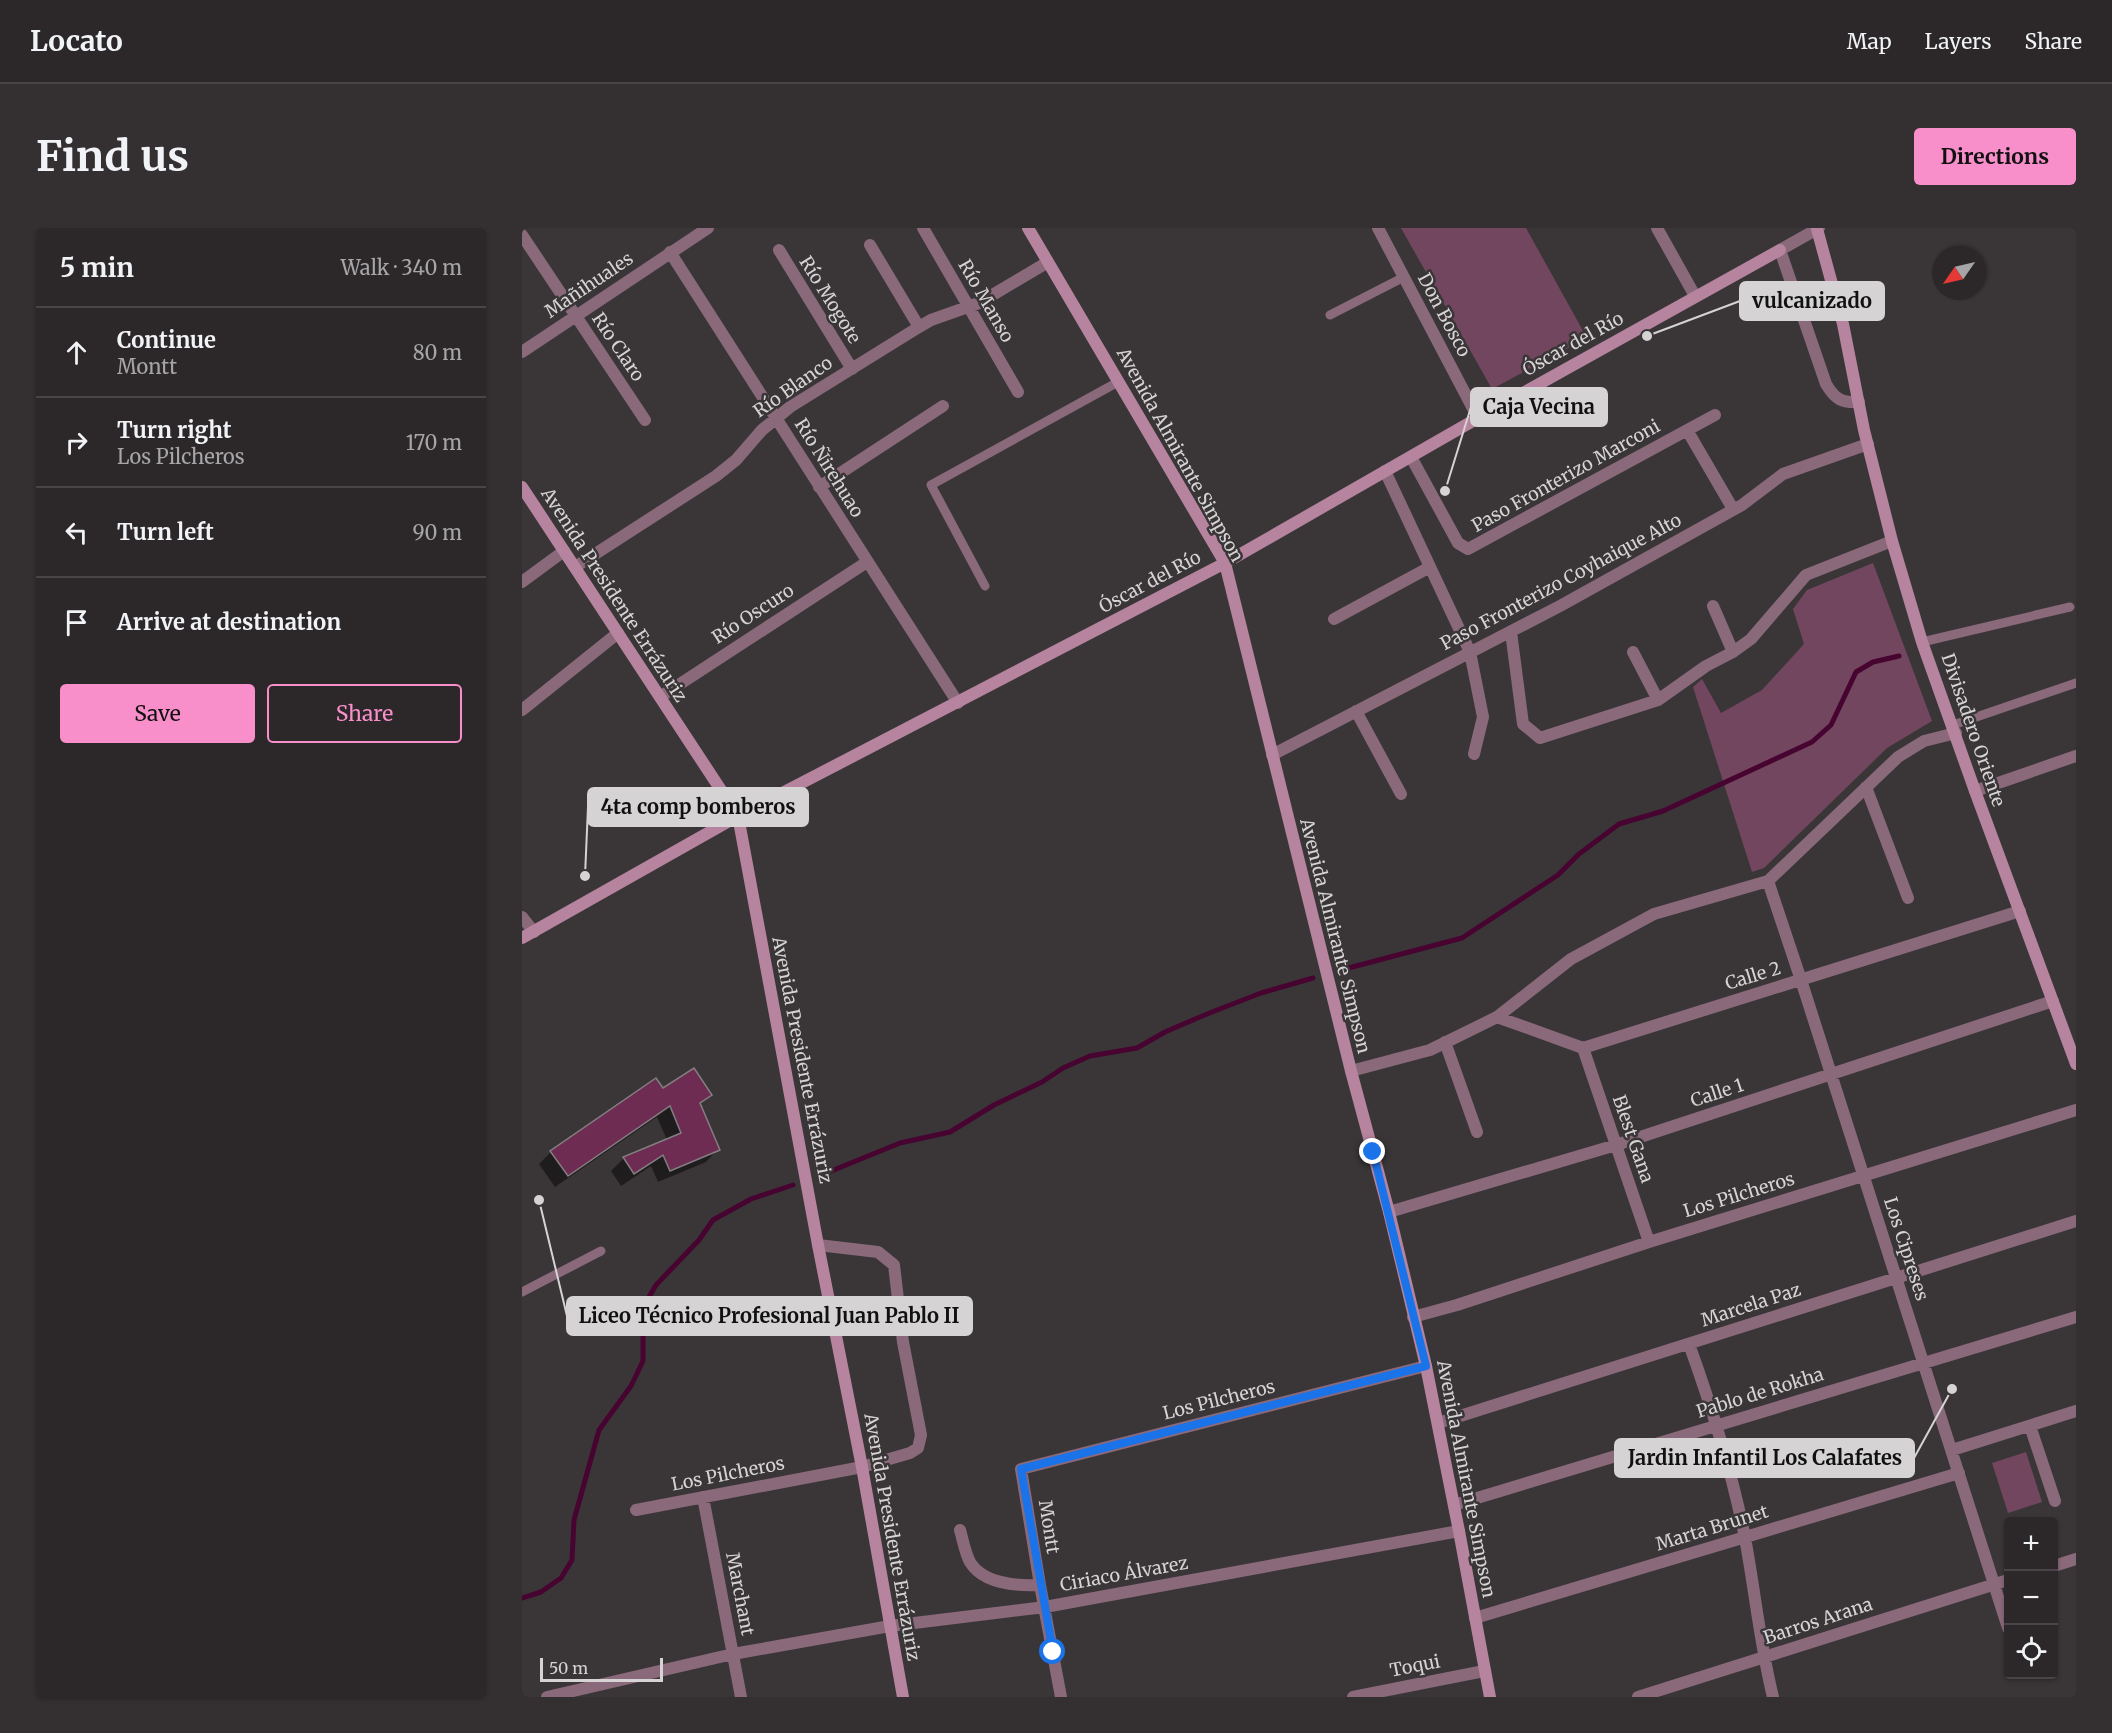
<!DOCTYPE html>
<meta charset="utf-8">
<style>
body{margin:0;font-family:Merriweather,serif;background:#343032;color:#f1f3f6}
.controls{position:absolute;right:18px;bottom:18px;display:grid;overflow:hidden;border-radius:6px;box-shadow:0 2px 4px #0004}
.controls button{width:54px;height:54px;display:grid;place-items:center;padding:0;border:0;border-bottom:2px solid #484447;background:#2c282a;color:#f1f3f6;font:30px sans-serif}
.compass{position:absolute;left:1410px;top:18px;width:54px;height:54px;border-radius:50%;background:#2c282a;box-shadow:0 2px 4px #0004;rotate:236deg}
.scale{position:absolute;left:18px;bottom:15px;width:123px;box-sizing:border-box;padding-left:6px;border:3px solid #d5d3d4;border-top:0;font-size:16px;line-height:21px;white-space:nowrap;color:#d5d3d4;-webkit-text-stroke:4px #3a3638;paint-order:stroke}
.stop{position:absolute;width:18px;height:18px;margin:-14px;border:4px solid #1a73e8;border-radius:50%;background:#fff}
.stop.end{background:#1a73e8;border-color:#fff;box-shadow:0 2px 6px #0008}
.list{margin:0;padding:0;list-style:none}
h2{display:flex;justify-content:space-between;align-items:center;height:78px;margin:0;padding:0 24px;font-size:26px}
h2 small{font-size:20px;font-weight:400;color:#a6a6a8}
.list li{display:grid;grid-template-columns:39px 1fr auto;gap:18px;align-items:center;box-sizing:border-box;height:90px;padding:0 24px;border-top:2px solid #484447}
.list b{display:block;font-size:22px;white-space:nowrap}
.list p{margin:0;font-size:20px;white-space:nowrap;color:#a6a6a8}
.list em{font-size:20px;font-style:normal;color:#a6a6a8}
.actions{display:flex;gap:12px;padding:18px 24px}
.actions a{flex:1;padding:14px 0;border:2px solid #f98fca;border-radius:6px;text-align:center;font-size:21px;color:#f98fca}
.actions .main{background:#f98fca;color:#111}
.icon{flex:none;width:33px;height:33px;fill:none;stroke:currentColor;stroke-width:2;stroke-linecap:round;stroke-linejoin:round}
.map{position:relative;flex:none;width:1554px;height:1469px;overflow:hidden;border-radius:6px}
header{display:flex;align-items:center;gap:36px;box-sizing:border-box;height:84px;padding:0 30px;background:#2c282a;border-bottom:2px solid #484447}
header strong{font-size:28px}
nav{display:flex;gap:33px;margin-inline-start:auto;font-size:21px}
.intro{display:flex;align-items:center;justify-content:space-between;box-sizing:border-box;height:144px;padding:0 36px}
h1{margin:0;font-size:42px}
.button{padding:15px 27px;border-radius:6px;background:#f98fca;color:#111;font-size:21px;font-weight:700}
main{display:flex;gap:36px;padding:0 36px}
aside{flex:1;background:#2c282a;border-radius:6px;box-shadow:0 2px 4px #0004}
.map>svg:first-child{display:block}
.green{fill:#72465e}
.shadow{fill:#0007}
.lines{fill:none;stroke-linecap:round;stroke-linejoin:round}
.stream{stroke:#470430;stroke-width:5}
.building{fill:#6e2c53;stroke:#837f81;stroke-width:1.5}
.lane{stroke:#8a697a;stroke-width:9}
.street{stroke:#8a697a;stroke-width:12}
.secondary{stroke:#b7849f;stroke-width:12}
.route{stroke:#1a73e8;stroke-width:8}
.labels{text-anchor:middle;stroke-width:5;stroke-linejoin:round;paint-order:stroke}
.street-label{font-size:18px;fill:#d5d3d4;stroke:#3a3638}
.leader{fill:none;stroke:#d5d3d4;stroke-width:2}
.callout-dot{fill:#d5d3d4;stroke:#3a3638;stroke-width:2}
.callout{fill:#d5d3d4;stroke:#d5d3d4;stroke-width:2}
.callout-label{font-size:20px;text-anchor:middle;font-weight:bold;fill:#111}
</style>
<header>
<strong>Locato</strong>
<nav><a>Map</a><a>Layers</a><a>Share</a></nav>
</header>
<div class="intro"><h1>Find us</h1><a class="button">Directions</a></div>
<main>
<aside>
<h2>5 min<small>Walk · 340 m</small></h2>
<ul class="list">
<li><svg class="icon" aria-label="ahead" viewBox="0 0 24 24"><path d="M12 20V5M6 11l6-6 6 6"/></svg><div><b>Continue</b><p>Montt</p></div><em>80 m</em></li>
<li><svg class="icon" aria-label="right" viewBox="0 0 24 24"><path d="M7 20v-9h11M14 6l5 5-5 5"/></svg><div><b>Turn right</b><p>Los Pilcheros</p></div><em>170 m</em></li>
<li><svg class="icon" aria-label="left" viewBox="0 0 24 24"><path d="M17 20v-9H6M10 6l-5 5 5 5"/></svg><div><b>Turn left</b></div><em>90 m</em></li>
<li><svg class="icon" aria-label="arrive" viewBox="0 0 24 24"><path d="M6 21V4h12l-3 4 3 4H6"/></svg><div><b>Arrive at destination</b></div></li>
</ul>
<div class="actions"><a class="main">Save</a><a>Share</a></div>
</aside>
<div class="map">
<svg width="1554" height="1469" viewBox="0 0 1554 1469">
<rect width="100%" height="100%" fill="#3a3638"/>
<path class="green" d="M879 0H1004L1065 110 970 161Z
M1351 335 1410 493 1365 520 1242 640 1230 644 1171 459 1180 451 1199 485 1240 462 1282 416 1271 381 1285 362Z
M1504 1224 1520 1274 1486 1285 1470 1235Z"/>
<path class="shadow" d="M141 862 188 866 177 877 196 921 184 934 136 954 129 938 99 958 89 943 101 931 145 912 135 889 33 959 17 936 29 924Z"/>
<g class="lines">
<path class="stream" d="M819 742 940 710 1036 647 1057 626 1097 596 1141 583 1290 514 1309 497 1334 444 1351 434 1377 428
M297 948 378 915 428 904 472 877 520 854 541 840 568 828 615 820 643 804 685 786 739 765 791 750
M0 1370 19 1364 39 1350 50 1332 52 1292 77 1202 109 1158 121 1133V1095L124 1074 134 1057 177 1012 191 992 229 971 271 957"/>
</g>
<path class="building" d="M172 840 190 867 178 875 198 922 148 943 141 927 112 946 101 929 159 905 148 878 46 948 28 923 134 850 141 860Z"/>
<g class="lines">
<path class="lane" d="M808 87 882 49
M463 358 409 257 596 154
M1400 414 1548 379
M1431 497 1554 455
M0 1064 79 1023"/>
<path class="street" d="M401 0 496 164
M856 0 956 190
M1135 0 1173 68
M1297 0 1258 22 1304 156C1313 171 1319 175 1337 174
M0 7 123 192
M348 17 397 99
M257 22 330 141
M148 24 436 475
M0 124 186 0
M1165 202 1211 281
M889 229 936 315 946 321 1193 187
M863 243 948 424 961 489 952 526
M297 259 421 178
M53 339 194 248 214 232 240 202 268 179 397 99 409 92 457 75 526 34
M0 354 42 323
M1191 378 1211 424
M812 391 908 339
M989 404 1001 496 1018 510 1136 472 1184 438 1211 424 1229 411 1284 347 1370 313
M1111 424 1136 472
M138 469 345 334
M0 482 96 405
M834 483 879 566
M750 527 1038 378 1220 277 1261 246 1346 216
M1344 559 1386 670
M1453 563 1554 528
M1246 653 1279 752 1486 1400
M0 689 12 704
M975 789 1061 820 1498 683
M923 814 955 904
M1061 820 1127 1014
M829 843 908 822 975 789 1049 731 1132 686 1246 653 1376 529 1402 513 1434 505
M867 984 1094 917 1531 773
M891 1089 935 1077 1127 1014 1554 882
M1167 1116C1190 1180 1210 1243 1223 1310 1233 1363 1238 1417 1251 1469
M916 1195 1554 993
M1508 1198 1533 1273
M1430 1222 1554 1183
M181 1269 219 1469
M932 1277 1554 1089
M114 1282 340 1239 388 1225 396 1220 399 1207 381 1114 372 1037 356 1024 296 1017
M438 1302C441 1312 443 1325 448 1334 461 1356 496 1358 518 1357
M1532 1338 1554 1331
M953 1390 1437 1245
M25 1469 211 1426 368 1398 523 1379 937 1303
M539 1469 518 1357 499 1241 904 1138
M831 1469 962 1443
M1116 1469 1486 1352"/>
<path class="secondary" d="M506 0 703 335 829 843 867 984 904 1138 937 1303 968 1469
M1295 1 1321 96 1342 202 1370 313 1400 414 1453 563 1554 836
M0 259 216 588 296 1017 340 1239 381 1469
M0 710 216 588 703 335 956 190 1258 22"/>
</g>
<g class="lines">
<path class="route" d="M531 1424 499 1241 904 1138 851 924"/>
</g>
<g class="labels">
<g class="street-label">
<text transform="translate(67 57) rotate(-34)" y="6">Mañihuales</text>
<text transform="translate(308 72) rotate(58)" y="6">Río Mogote</text>
<text transform="translate(464 73) rotate(60)" y="6">Río Manso</text>
<text transform="translate(922 87) rotate(62)" y="6">Don Bosco</text>
<text transform="translate(1051 116) rotate(-29)" y="6">Óscar del Río</text>
<text transform="translate(96 119) rotate(56)" y="6">Río Claro</text>
<text transform="translate(271 159) rotate(-35)" y="6">Río Blanco</text>
<text transform="translate(658 227) rotate(61)" y="6">Avenida Almirante Simpson</text>
<text transform="translate(307 240) rotate(58)" y="6">Río Ñirehuao</text>
<text transform="translate(1044 248) rotate(-29)" y="6">Paso Fronterizo Marconi</text>
<text transform="translate(628 354) rotate(-28)" y="6">Óscar del Río</text>
<text transform="translate(1039 354) rotate(-28)" y="6">Paso Fronterizo Coyhaique Alto</text>
<text transform="translate(92 367) rotate(57)" y="6">Avenida Presidente Errázuriz</text>
<text transform="translate(231 386) rotate(-33)" y="6">Río Oscuro</text>
<text transform="translate(1451 502) rotate(71)" y="6">Divisadero Oriente</text>
<text transform="translate(813 708) rotate(76)" y="6">Avenida Almirante Simpson</text>
<text transform="translate(1231 748) rotate(-17)" y="6">Calle 2</text>
<text transform="translate(280 832) rotate(79)" y="6">Avenida Presidente Errázuriz</text>
<text transform="translate(1195 865) rotate(-18)" y="6">Calle 1</text>
<text transform="translate(1111 911) rotate(71)" y="6">Blest Gana</text>
<text transform="translate(1217 967) rotate(-17)" y="6">Los Pilcheros</text>
<text transform="translate(1384 1021) rotate(72)" y="6">Los Cipreses</text>
<text transform="translate(1229 1077) rotate(-18)" y="6">Marcela Paz</text>
<text transform="translate(1238 1165) rotate(-17)" y="6">Pablo de Rokha</text>
<text transform="translate(697 1172) rotate(-14)" y="6">Los Pilcheros</text>
<text transform="translate(206 1246) rotate(-11)" y="6">Los Pilcheros</text>
<text transform="translate(944 1251) rotate(79)" y="6">Avenida Almirante Simpson</text>
<text transform="translate(527 1299) rotate(81)" y="6">Montt</text>
<text transform="translate(1190 1300) rotate(-17)" y="6">Marta Brunet</text>
<text transform="translate(370 1309) rotate(80)" y="6">Avenida Presidente Errázuriz</text>
<text transform="translate(602 1346) rotate(-10)" y="6">Ciriaco Álvarez</text>
<text transform="translate(218 1366) rotate(79)" y="6">Marchant</text>
<text transform="translate(1296 1393) rotate(-18)" y="6">Barros Arana</text>
<text transform="translate(893 1438) rotate(-11)" y="6">Toqui</text>
</g>
</g>
<path class="leader" d="M1125 108L1218 73M923 263L949 179M63 648L66 579M17 972L45 1088M1430 1161L1392 1230"/>
<g class="callout-dot">
<circle cx="1125" cy="108" r="6"/>
<circle cx="923" cy="263" r="6"/>
<circle cx="63" cy="648" r="6"/>
<circle cx="17" cy="972" r="6"/>
<circle cx="1430" cy="1161" r="6"/>
</g>
<g class="callout">
<rect x="1218" y="54" width="144" height="38" rx="6"/>
<rect x="949" y="160" width="136" height="38" rx="6"/>
<rect x="66" y="560" width="220" height="38" rx="6"/>
<rect x="45" y="1069" width="405" height="38" rx="6"/>
<rect x="1093" y="1211" width="299" height="38" rx="6"/>
</g>
<g class="callout-label">
<text x="1290" y="80">vulcanizado</text>
<text x="1017" y="186">Caja Vecina</text>
<text x="176" y="586">4ta comp bomberos</text>
<text x="247" y="1095">Liceo Técnico Profesional Juan Pablo II</text>
<text x="1243" y="1237">Jardin Infantil Los Calafates</text>
</g>
</svg>
<div class="controls">
<button>+</button>
<button>−</button>
<button><svg class="icon" aria-label="locate" viewBox="0 0 24 24"><circle cx="12" cy="12" r="6"/><path d="M12 2v4M12 18v4M2 12h4M18 12h4"/></svg></button>
</div>
<svg class="compass" viewBox="-18 -18 36 36"><path d="M0-13l5 13h-10z" fill="#e53935"/><path d="M0 13l5-13h-10z" fill="#a6a6a8"/></svg>
<div class="scale">50 m</div>
<div class="stop" style="left:531px;top:1424px"></div>
<div class="stop end" style="left:851px;top:924px"></div>
</div>
</main>
